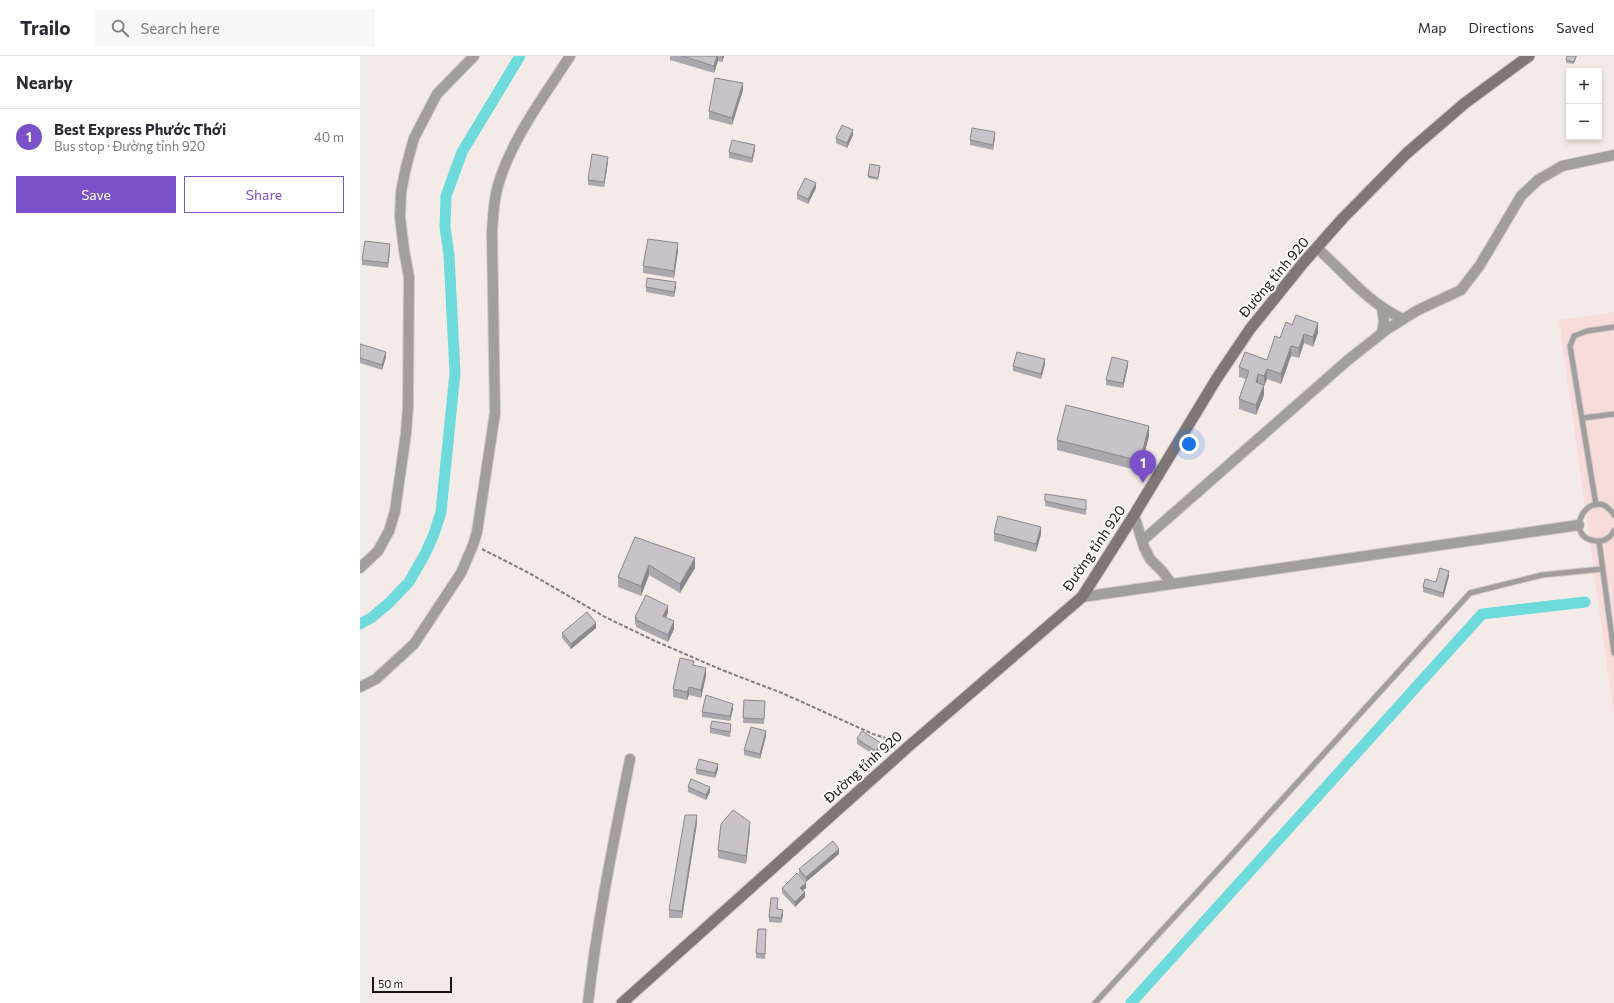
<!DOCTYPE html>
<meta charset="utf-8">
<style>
body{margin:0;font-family:Commissioner,sans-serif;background:#f7f7f7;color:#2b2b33}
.controls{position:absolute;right:12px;top:12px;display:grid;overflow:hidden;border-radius:0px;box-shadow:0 2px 6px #0003}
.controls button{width:36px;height:36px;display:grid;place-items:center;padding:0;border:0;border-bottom:1px solid #e1e1e2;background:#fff;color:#2b2b33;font:20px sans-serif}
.scale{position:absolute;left:12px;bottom:10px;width:80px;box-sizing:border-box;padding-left:4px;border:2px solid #171413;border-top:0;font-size:11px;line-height:14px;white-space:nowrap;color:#171413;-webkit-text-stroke:3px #fff9f7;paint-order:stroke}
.you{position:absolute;left:829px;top:388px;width:14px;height:14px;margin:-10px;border:3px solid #fff;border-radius:50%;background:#1a73e8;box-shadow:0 0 0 6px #1a73e833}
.badge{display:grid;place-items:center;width:26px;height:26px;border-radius:50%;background:#7b51ca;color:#fff;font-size:13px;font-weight:700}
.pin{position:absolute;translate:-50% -33px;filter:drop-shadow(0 1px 2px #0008)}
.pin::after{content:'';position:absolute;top:21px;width:14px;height:12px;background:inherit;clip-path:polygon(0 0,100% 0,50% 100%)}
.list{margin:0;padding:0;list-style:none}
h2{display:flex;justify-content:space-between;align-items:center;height:52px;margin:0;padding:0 16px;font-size:17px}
h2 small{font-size:13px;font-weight:400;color:#7c7c81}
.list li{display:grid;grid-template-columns:26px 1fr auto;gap:12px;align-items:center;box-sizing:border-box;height:56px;padding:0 16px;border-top:1px solid #e1e1e2}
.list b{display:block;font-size:15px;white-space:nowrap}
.list p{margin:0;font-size:13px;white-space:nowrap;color:#7c7c81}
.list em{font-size:13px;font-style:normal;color:#7c7c81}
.actions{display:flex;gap:8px;padding:12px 16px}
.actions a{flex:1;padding:9px 0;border:1px solid #7b51ca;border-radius:0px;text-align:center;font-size:14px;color:#7b51ca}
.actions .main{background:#7b51ca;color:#fff}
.icon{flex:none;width:22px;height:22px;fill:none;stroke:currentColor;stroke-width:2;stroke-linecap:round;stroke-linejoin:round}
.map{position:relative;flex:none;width:1254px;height:947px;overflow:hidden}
header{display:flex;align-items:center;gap:24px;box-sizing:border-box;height:56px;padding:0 20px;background:#fff;border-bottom:1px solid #e1e1e2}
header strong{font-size:19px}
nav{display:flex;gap:22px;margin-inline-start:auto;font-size:14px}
.search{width:280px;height:36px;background:#f7f7f7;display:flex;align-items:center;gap:10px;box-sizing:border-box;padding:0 14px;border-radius:0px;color:#7c7c81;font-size:15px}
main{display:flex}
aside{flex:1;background:#fff}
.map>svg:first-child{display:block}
.industrial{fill:#f7dcd9}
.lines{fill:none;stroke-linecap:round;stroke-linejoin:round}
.canal{stroke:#6edadc;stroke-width:11}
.service-casing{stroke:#d1c9c6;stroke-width:7}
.minor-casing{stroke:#d1c9c6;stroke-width:12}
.secondary-casing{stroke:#d1c9c6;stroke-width:13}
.path{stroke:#817b79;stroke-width:2;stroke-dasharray:4 2;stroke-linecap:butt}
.service{stroke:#a29e9d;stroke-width:5}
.minor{stroke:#a29e9d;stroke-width:10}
.secondary{stroke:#7d7876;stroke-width:11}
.wall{fill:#aba8ad}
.shaded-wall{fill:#8b888d}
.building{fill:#c7c3c9;stroke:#8b888d}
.labels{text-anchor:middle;stroke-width:4;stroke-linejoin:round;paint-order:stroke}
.street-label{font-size:14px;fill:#171413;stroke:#fff9f7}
</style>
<header>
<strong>Trailo</strong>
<div class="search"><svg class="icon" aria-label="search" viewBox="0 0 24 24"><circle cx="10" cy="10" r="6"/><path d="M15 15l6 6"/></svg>Search here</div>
<nav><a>Map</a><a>Directions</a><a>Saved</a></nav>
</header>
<main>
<aside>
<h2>Nearby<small></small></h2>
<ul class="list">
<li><span class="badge">1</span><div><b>Best Express Phước Thới</b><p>Bus stop · Đường tỉnh 920</p></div><em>40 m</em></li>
</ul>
<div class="actions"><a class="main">Save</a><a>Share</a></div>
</aside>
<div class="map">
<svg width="1254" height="947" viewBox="0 0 1254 947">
<rect width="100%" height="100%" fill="#f4ebe8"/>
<path class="industrial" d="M1254 256V660L1199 264Z"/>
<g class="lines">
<path class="canal" d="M0 568 11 562 29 547 49 526 65 498 74 478 81 456 95 317 89 199 85 171 86 140 102 96 160 0
M771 947 1122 558 1225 546"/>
<g class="service-casing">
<path id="service" d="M1223 362 1254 358
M1236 449 1210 290 1214 280 1227 275 1254 271
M1254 459C1232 425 1199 481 1236 485 1244 486 1250 482 1254 475
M1239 485 1254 597
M735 947 877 793 1110 537 1182 519 1242 513"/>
</g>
<g class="minor-casing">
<path id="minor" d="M957 192C985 217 1008 247 1043 263
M1022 277 1024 265 1022 252
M774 459 784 491 790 503 802 515 811 527
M782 485 988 304 1026 274 1058 254 1101 234 1120 209 1161 140 1178 124 1202 110 1254 99
M0 512 18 495 29 475 35 455 46 377 48 351 49 221 44 194 40 161 41 136 46 111 54 82 77 38 114 0
M722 541 1219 469
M0 631 16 623 54 588 101 517 113 489 117 476 135 357 132 178C133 159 134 140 140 123 155 78 185 39 210 0
M228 947C237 865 254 784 270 703"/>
</g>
<g class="secondary-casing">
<path id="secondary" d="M262 947 549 690 722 541 774 459 857 322 890 273 944 206 983 162 1047 97 1105 47 1169 0"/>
</g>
<path class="path" d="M122 493 167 516 245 561 295 585 362 614 422 637 513 678 538 686"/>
<use href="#service" class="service"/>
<use href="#minor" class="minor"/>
<use href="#secondary" class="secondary"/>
</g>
<path class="wall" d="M310 0H364V1L362 6 358 5 354 17 310 4Z
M1217 0 1214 8 1206 7V4Z
M383 34 372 69 349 63V55Z
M493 79 487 92 476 87V82Z
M635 81 633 94 610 89V84Z
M395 94 392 107 369 102V96Z
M248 106 244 131 228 129V124Z
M520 113 518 124 508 122V120Z
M456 132 448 148 437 143V138Z
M30 193 28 212 2 209V204Z
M318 195 314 222 283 217V210Z
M286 231H316L314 241 286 236Z
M926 266 958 277 953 291 944 287 939 302 931 300 921 328 907 323 904 330V339L896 359 879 353V343L886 323 879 321V311L907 304 920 282Z
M0 288 26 301 22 314 0 307Z
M685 308 681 323 653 315V310Z
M768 310 763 332 746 329V324Z
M789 380 780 415 697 394V384Z
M685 445 726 449V459L685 450Z
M634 477 681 478 676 496 634 485Z
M275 481 335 512 320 537 289 519 281 540 258 531V521Z
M1089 520 1083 542 1063 536V531Z
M308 557 306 561 314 573 308 586 276 571V569L275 568V561Z
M236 572 211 593 202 582V577Z
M334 610 346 620 341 642 329 639 327 644 313 641V633Z
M384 644 405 645 404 668 383 667Z
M373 653 370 665 342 661V656Z
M350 672 371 673 370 681 350 677Z
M406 680 400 703 384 699V694Z
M497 683 521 692 516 700 497 688Z
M336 713H358L355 722 336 718Z
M328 731 350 736 346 744 328 736Z
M337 767 322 862H309V854Z
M390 773 386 808 358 802V794Z
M479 798 446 826 439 818V813Z
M422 832H446L443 834 445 841 435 851 422 837Z
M418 847V853L423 859 421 867 409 866V861Z
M406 873 405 903 396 902V897Z"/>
<path class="shaded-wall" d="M357 0H358V5L354 17V10Z
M362 0H364L362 6Z
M383 27V34L372 69V62Z
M493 74V79L487 92V87Z
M635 76V81L633 94V89Z
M395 89V94L392 107V102Z
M248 101V106L244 131V126Z
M456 127V132L448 148V143Z
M318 187V195L314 222V215Z
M30 188V193L28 212V207Z
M316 226V231L314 241V236Z
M958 267V277L953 291V281Z
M944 278V287L939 302V292Z
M931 290V300L921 328V318Z
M26 296V301L22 314V309Z
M685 303V308L681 323V318Z
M768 305V310L763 332V327Z
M907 313V323L904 330V320Z
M898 318V328L896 326Z
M904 329V339L896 359V349Z
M789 370V380L780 415V405Z
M681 471V478L676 496V488Z
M335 502V512L320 537V528Z
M289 509V519L281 540V530Z
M1089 515V520L1083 542V537Z
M308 550V557L303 568V560Z
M314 565V573L308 586V579Z
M236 567V572L211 593V588Z
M346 612V620L341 642V634Z
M329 631V639L327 644V636Z
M373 648V653L370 665V660Z
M406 675V680L400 703V698Z
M521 687V692L516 700V695Z
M358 708V713L355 722V717Z
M350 731V736L346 744V739Z
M337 759V767L322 862V855Z
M390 766V773L386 808V800Z
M479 793V798L446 826V821Z
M446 827V832L440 837V832Z
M445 836V841L435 851V846Z
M423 854V859L421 867V862Z"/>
<path class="building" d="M322 0H357L354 10Z
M1207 0H1216L1214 6 1206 4Z
M355 22 383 27 372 62 349 55Z
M482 69 493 74 487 87 476 82Z
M612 72 635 76 633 89 610 84Z
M372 84 395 89 392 102 369 96Z
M232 98 248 101 244 126 228 124Z
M510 108 520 110 518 122 508 120Z
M445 122 456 127 448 143 437 138Z
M288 183 318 187 314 215 283 210Z
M5 185 30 188 28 207 2 204Z
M287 222 316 226 314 236 286 231Z
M936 259 958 267 953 281 944 278 939 292 931 290 921 318 907 313 904 320 898 318 896 326 904 329 896 349 879 343 889 315 879 311 885 296 907 304 915 280 920 282 926 266 932 269Z
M0 288 26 296 22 309 0 302Z
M657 296 685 303 681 318 653 310Z
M752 301 768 305 763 327 746 324Z
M706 349 789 370 780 405 697 384Z
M685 438 726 444V454L685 445Z
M638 460 681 471 676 488 634 477Z
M275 481 335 502 320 528 289 509 281 530 258 521Z
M1080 512 1089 515 1083 537 1063 531 1065 523 1076 526Z
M286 539 308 550 303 560 314 565 308 579 276 564 277 562 275 561Z
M227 556 236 567 211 588 202 577Z
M320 602 334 605 333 609 346 612 341 634 329 631 327 636 313 633Z
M346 639 373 648 370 660 342 656Z
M384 644 405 645 404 663 383 662Z
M352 665 371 668 370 676 350 672Z
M391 671 406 675 400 698 384 694Z
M502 675 521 687 516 695 497 683Z
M339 703 358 708 355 717 336 713Z
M331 723 350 731 346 739 328 731Z
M373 754 390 766 386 800 358 794 361 768Z
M325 759H337L322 855 309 854Z
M473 785 479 793 446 821 439 813Z
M437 817 446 827 440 832 445 836 435 846 422 832Z
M411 842H418L417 853 423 854 421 862 409 861Z
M398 873H406L405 898 396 897Z"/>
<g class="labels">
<g class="street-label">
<text transform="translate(914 221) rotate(-50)" y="5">Đường tỉnh 920</text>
<text transform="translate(734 492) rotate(-56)" y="5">Đường tỉnh 920</text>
<text transform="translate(503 711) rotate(-42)" y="5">Đường tỉnh 920</text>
</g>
</g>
</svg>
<div class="controls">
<button>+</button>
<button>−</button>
</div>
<div class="scale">50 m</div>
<div class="you"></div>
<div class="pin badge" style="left:783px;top:427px">1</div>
</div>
</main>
